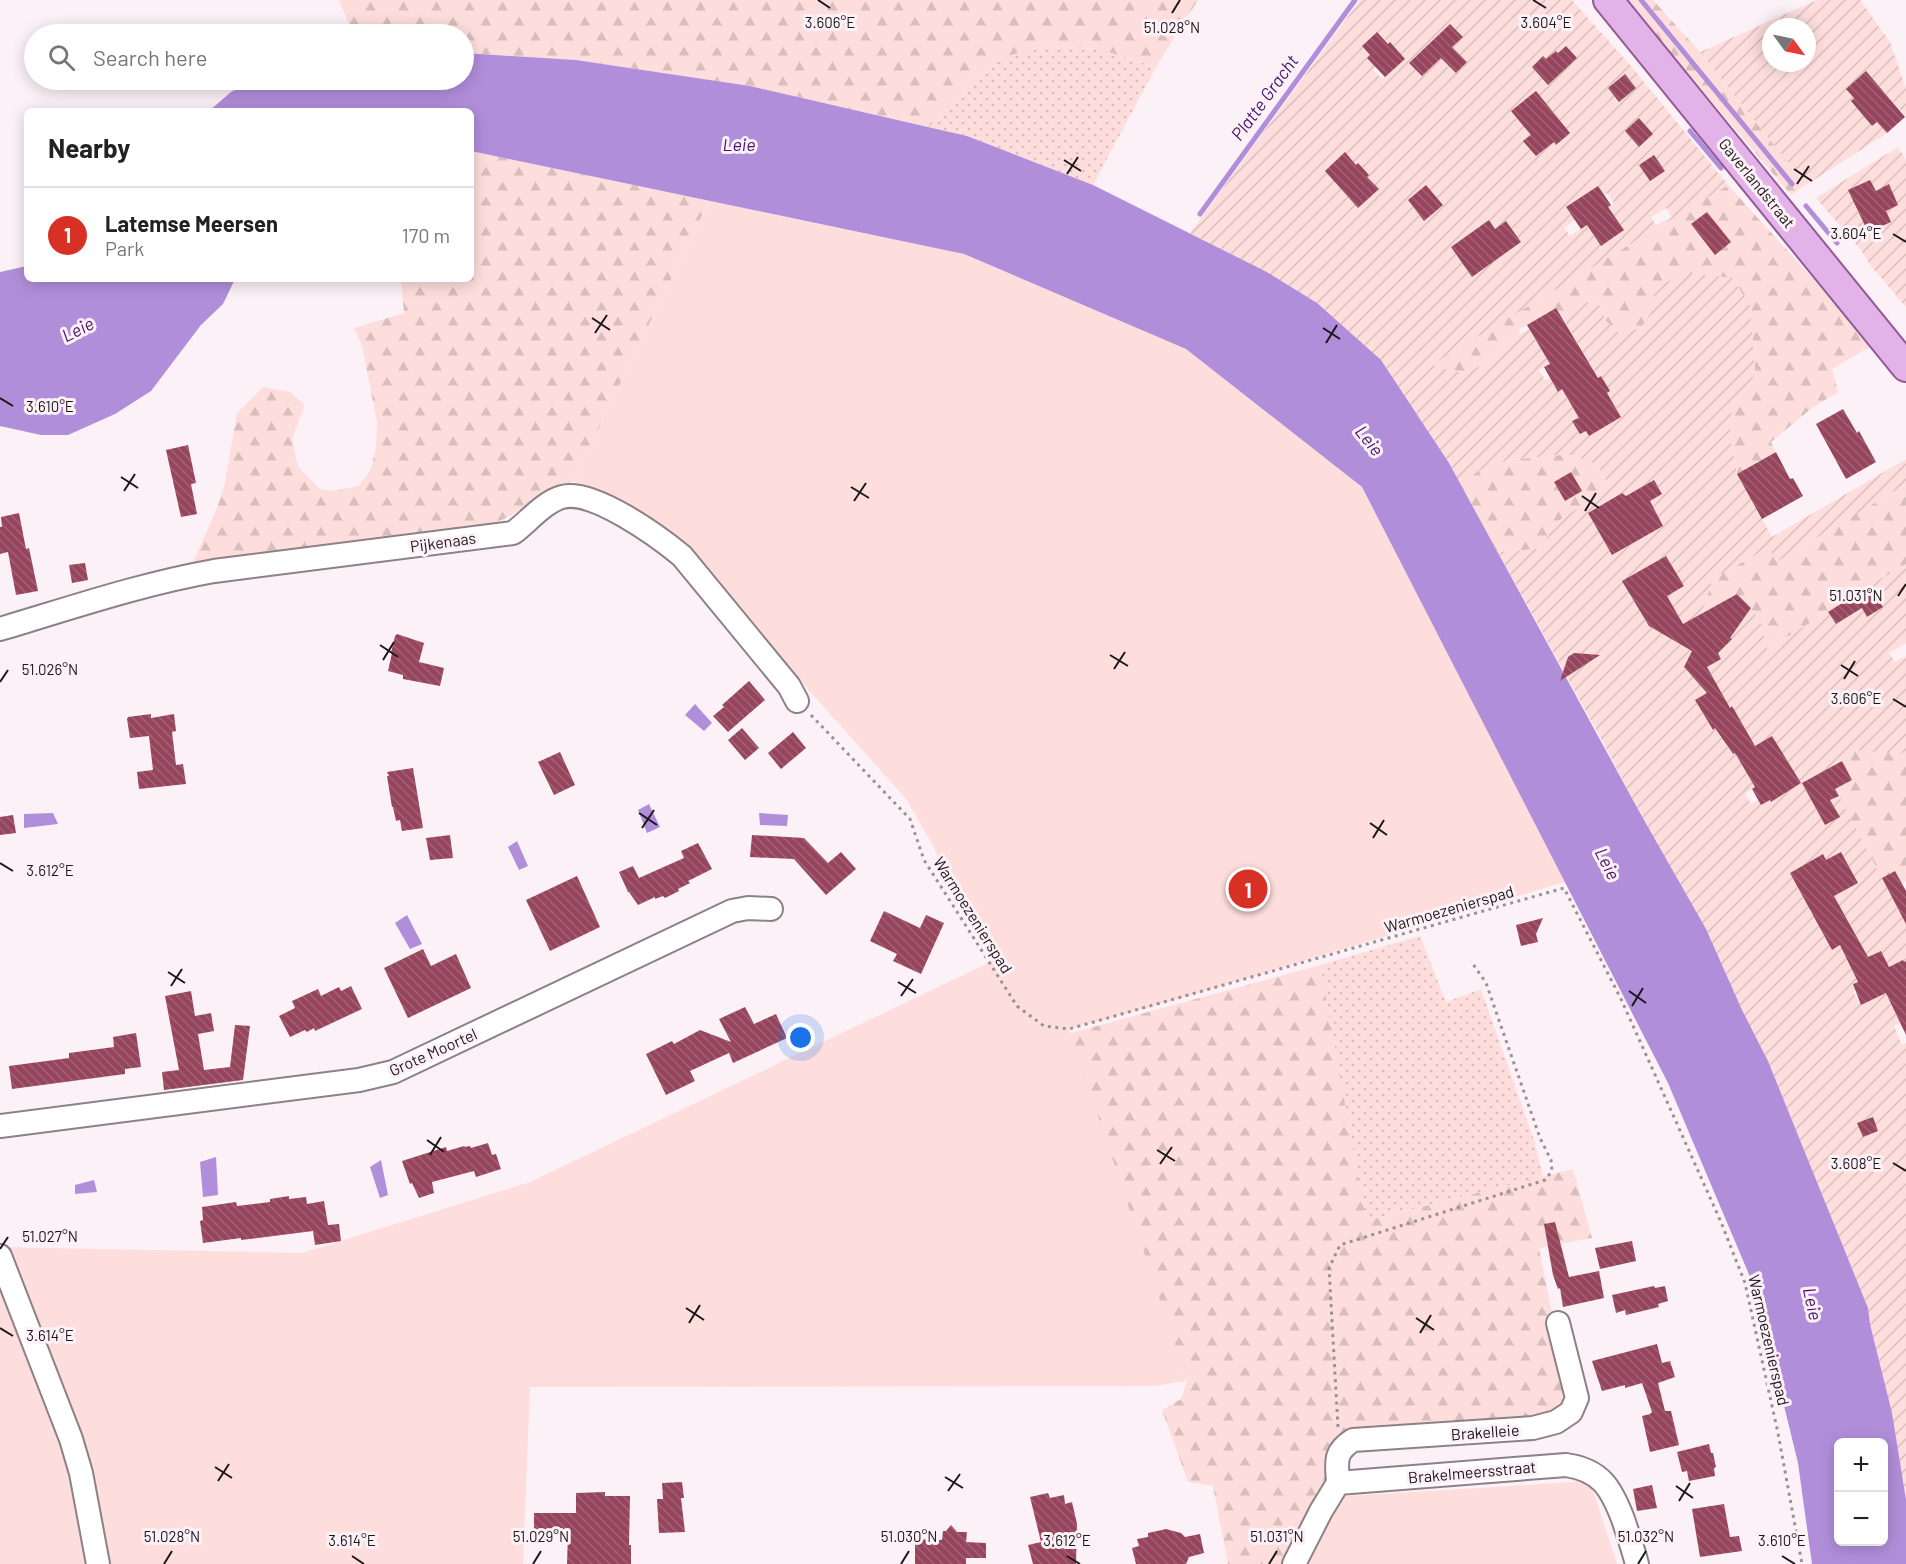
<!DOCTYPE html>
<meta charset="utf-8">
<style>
body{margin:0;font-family:Barlow,sans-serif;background:#f6f6f6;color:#222}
.controls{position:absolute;right:18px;bottom:18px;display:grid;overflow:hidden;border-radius:9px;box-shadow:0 3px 15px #0003}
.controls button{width:54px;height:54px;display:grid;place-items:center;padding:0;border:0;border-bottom:2px solid #e0e0e0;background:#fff;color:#222;font:30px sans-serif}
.compass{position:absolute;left:1762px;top:18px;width:54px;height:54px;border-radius:50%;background:#fff;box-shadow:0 3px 15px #0003;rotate:123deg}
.you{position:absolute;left:801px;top:1038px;width:21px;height:21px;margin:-15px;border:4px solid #fff;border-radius:50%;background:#1a73e8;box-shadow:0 0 0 9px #1a73e833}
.badge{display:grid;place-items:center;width:39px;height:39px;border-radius:50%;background:#d93025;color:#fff;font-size:20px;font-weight:700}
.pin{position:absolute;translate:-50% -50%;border:3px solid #fff;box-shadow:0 2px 6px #0006}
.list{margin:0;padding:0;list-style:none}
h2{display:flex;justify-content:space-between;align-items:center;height:78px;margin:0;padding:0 24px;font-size:26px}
h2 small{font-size:20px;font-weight:400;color:#767676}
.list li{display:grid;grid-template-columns:39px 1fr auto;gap:18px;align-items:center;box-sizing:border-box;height:96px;padding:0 24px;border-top:2px solid #e0e0e0}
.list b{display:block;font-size:22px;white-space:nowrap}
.list p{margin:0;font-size:20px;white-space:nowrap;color:#767676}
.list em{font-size:20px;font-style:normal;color:#767676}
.icon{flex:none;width:33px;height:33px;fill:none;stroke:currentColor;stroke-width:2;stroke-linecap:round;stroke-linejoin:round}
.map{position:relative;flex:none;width:1906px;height:1564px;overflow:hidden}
.search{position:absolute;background:#fff;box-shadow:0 3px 15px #0003;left:24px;top:24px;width:450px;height:66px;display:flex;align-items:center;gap:15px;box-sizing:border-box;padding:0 21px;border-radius:33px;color:#767676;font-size:22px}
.panel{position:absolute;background:#fff;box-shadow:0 3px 15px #0003;left:24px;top:108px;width:450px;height:174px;border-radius:9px}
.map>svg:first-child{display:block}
.grass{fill:url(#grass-dots)}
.forest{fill:url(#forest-firs)}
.park{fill:#fddedc}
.garden{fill:url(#garden-furrows);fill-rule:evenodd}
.water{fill:#b18eda;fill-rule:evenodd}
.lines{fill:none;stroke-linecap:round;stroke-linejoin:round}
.stream{stroke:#b18eda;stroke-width:5}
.building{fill:url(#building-back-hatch)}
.minor-casing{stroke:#8d8087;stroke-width:26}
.major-casing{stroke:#925a96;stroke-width:32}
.path{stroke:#9a9196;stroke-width:3;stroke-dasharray:3 4.5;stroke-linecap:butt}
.minor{stroke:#fff;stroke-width:22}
.major{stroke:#e3b2e8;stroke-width:28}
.ticks{fill:none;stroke:#1c171a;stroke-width:2}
.labels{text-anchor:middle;stroke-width:6;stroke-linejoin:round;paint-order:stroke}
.street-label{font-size:16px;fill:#1c171a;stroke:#fdf1f8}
.water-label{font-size:18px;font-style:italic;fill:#45146d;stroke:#fdf1f8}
.ticks-label{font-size:15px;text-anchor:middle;fill:#1c171a;stroke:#fdf1f8;stroke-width:6;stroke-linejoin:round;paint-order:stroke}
</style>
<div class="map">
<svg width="1906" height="1564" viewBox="0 0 1906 1564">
<defs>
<pattern id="grass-dots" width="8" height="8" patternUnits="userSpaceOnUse" patternTransform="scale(1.5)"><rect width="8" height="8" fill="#fddedc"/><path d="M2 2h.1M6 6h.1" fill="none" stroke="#d8bebc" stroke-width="1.8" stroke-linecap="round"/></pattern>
<pattern id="forest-firs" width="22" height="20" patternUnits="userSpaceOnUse" patternTransform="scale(1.5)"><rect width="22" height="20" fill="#fddedc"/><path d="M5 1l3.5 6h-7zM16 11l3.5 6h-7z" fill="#d8bebc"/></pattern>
<pattern id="garden-furrows" width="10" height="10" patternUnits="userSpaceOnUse" patternTransform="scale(1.5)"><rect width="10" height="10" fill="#fddedc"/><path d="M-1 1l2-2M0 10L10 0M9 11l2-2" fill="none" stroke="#d8bebc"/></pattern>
<pattern id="building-back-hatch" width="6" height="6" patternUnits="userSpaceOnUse" patternTransform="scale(1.5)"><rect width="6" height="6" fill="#97455d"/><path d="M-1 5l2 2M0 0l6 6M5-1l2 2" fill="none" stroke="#a06274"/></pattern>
</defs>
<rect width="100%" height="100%" fill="#fdf1f8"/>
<path class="grass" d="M1042 46 1099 49 1156 67 1093 185 967 136 929 127 979 75 1008 56Z
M1420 936 1446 1002 1481 989 1535 1143 1543 1177 1365 1221 1320 965Z"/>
<path class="forest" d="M339 0H1198L1156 67 1099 49 1042 46 1008 56 979 75 929 127 750 86 577 60 464 53V34H353Z
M1626 0H1653L1700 52 1806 185 1791 195Z
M471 151 709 201 573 481 546 494 512 515 493 524 380 541 193 562 217 508 225 483 237 413 263 387 290 392 305 405 292 439 298 467 320 489 334 491 358 486 371 469 376 448 377 422 362 346 354 328 404 313 401 279H471Z
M1728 185 1873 345 1832 369 1838 392 1812 408 1771 442 1776 452 1737 474 1730 437 1732 408 1755 374 1750 306 1652 311 1641 328 1619 333 1606 321 1598 302 1582 303 1564 320 1556 308 1518 330 1520 334 1496 350 1492 362 1461 373 1430 365Z
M1568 454 1598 465 1606 481 1599 494 1554 524 1546 540 1538 549 1498 552 1461 485C1467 480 1473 474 1480 470 1504 456 1540 459 1568 454Z
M1906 484V565L1767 649 1751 608 1737 594 1702 613 1713 578 1768 548 1778 561Z
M1851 750 1900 754 1906 751V881L1902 884 1895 871 1882 878 1835 789 1852 780 1842 761Z
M1320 965 1366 1221 1573 1169 1592 1238 1539 1248 1568 1394 1558 1414 1358 1435 1327 1481 1284 1564H1228L1213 1486 1188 1482 1162 1410 1181 1399 1187 1381 1064 1035Z"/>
<path class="park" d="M709 201 964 254 1186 349 1362 487 1565 882 1154 1006 1069 1029 1187 1381 1154 1386 530 1387 523 1564H0V1247L302 1253 530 1182 984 965 995 958 957 897 931 842 907 800 788 667 676 537 611 495 573 481Z
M1590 1481 1617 1564H1284L1332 1503 1346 1496Z"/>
<path class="garden" d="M1360 0H1572L1631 66 1728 185 1431 365 1461 373 1492 362 1496 350 1529 329 1550 364 1539 370 1545 380 1550 378 1558 392 1562 389 1579 418 1573 422 1580 434 1586 431 1589 436 1621 416 1564 320 1581 303 1598 302 1606 321 1619 333 1641 328 1652 311 1655 286 1691 273 1733 278 1750 306 1755 374 1732 408 1730 437 1737 474 1772 537 1906 459V484L1778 561 1768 548 1713 578 1702 613 1712 621 1705 632 1686 622 1664 635 1694 647 1684 667 1691 676 1721 659 1718 653 1731 639 1730 638 1751 608 1762 625 1767 649 1828 612 1836 624 1862 608 1868 617 1883 607 1869 586 1906 564V643L1889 653 1895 662 1906 656V751L1900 754 1851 750 1842 761 1803 783 1825 825 1839 817 1830 800 1839 796 1906 924V961L1904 962 1903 960 1889 967 1880 951 1868 957 1858 982 1853 984 1856 990 1853 992 1861 1005 1906 983 1902 1014 1897 1016 1900 1023 1894 1026 1902 1045 1906 1043V1500L1882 1372 1870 1324 1868 1308 1768 1061 1604 744 1498 552 1538 549 1546 540 1554 524 1599 494 1606 481 1598 465 1568 454 1508 460 1480 470 1461 485 1449 463 1381 360 1265 271 1190 233ZM1450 24 1462 37 1452 47 1467 62 1456 73 1441 58 1422 76 1409 63ZM1377 32 1405 59 1382 79 1373 70 1376 67 1370 55 1362 46ZM1566 46 1577 58 1548 85 1532 67 1543 57 1546 59 1556 51 1558 53ZM1625 74 1636 88 1619 102 1608 88ZM1532 95 1538 102 1517 119 1511 111ZM1639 119 1653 134 1640 147 1625 131ZM1570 133 1554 142 1536 156 1524 142 1533 134ZM1426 185 1443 205 1424 220 1408 201ZM1598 186 1604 195 1607 193 1614 203 1608 207 1601 246 1587 225 1570 236 1564 228 1575 220 1567 207ZM1667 208 1671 217 1656 225 1651 217ZM1489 220 1495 229 1506 221 1521 242 1472 277 1451 247ZM1654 480 1662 494 1638 508 1654 510 1663 526 1648 535 1640 522 1638 540 1612 555 1588 513 1622 493 1626 496ZM1666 556 1683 586 1667 596 1623 581ZM1695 700 1730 708 1732 706 1749 744 1732 754 1715 728 1712 730ZM1755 787 1783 792V794L1772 802 1770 800 1761 805 1758 800 1751 804 1745 794ZM1841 852 1858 883 1834 896 1857 936 1832 950 1790 873 1815 859 1826 860Z
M1817 0H1860L1890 42 1906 89V116L1866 72 1851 101 1872 126 1877 122 1887 133 1806 185 1700 52ZM1771 27H1807V63H1771Z
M1898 147 1906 160V307L1871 266 1860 249 1816 198Z"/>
<path class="water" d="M464 53 576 60 750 86 967 136 1093 185 1265 271 1317 303 1381 360 1449 463 1640 813 1706 929 1742 1010 1768 1061 1868 1308 1870 1324 1892 1413 1906 1500V1564H1812L1798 1463 1756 1291 1668 1083 1362 487 1186 349 964 254 471 151V111H209L231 92 255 80H464ZM1838 1442H1884V1542H1838Z
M27 266V279H235L223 304 201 325 151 391 115 414 68 435H41L0 426V272Z
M695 704 712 723 704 731 685 715Z
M649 804 660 827 647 833 638 810Z
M53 813 58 824 24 828V814Z
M759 813 788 815 787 826 760 825Z
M517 841 528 866 519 870 508 847Z
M407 915 422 944 410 949 395 923Z
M216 1157 218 1195 203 1197 200 1162Z
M381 1160 388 1195 380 1198 370 1167Z
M94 1180 97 1192 75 1194V1185Z"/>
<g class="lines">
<path class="stream" d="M1641 0 1792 184
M1690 131 1721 168
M1806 206 1837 243
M1200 214 1355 0"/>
</g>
<path class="building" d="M1450 24 1463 37 1452 47 1467 62 1456 73 1441 58 1422 76 1409 63Z
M1377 32 1388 44 1390 42 1405 59 1385 77 1367 58 1370 55 1362 46Z
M1566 46 1577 58 1548 85 1532 67 1543 56 1546 59 1556 51 1558 53Z
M1866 71 1905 117 1887 133 1877 122 1872 126 1851 101 1854 98 1846 89Z
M1625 74 1636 88 1619 102 1608 88Z
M1536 91 1570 133 1556 145 1554 142 1536 156 1523 141 1531 135 1511 111Z
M1639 118 1653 134 1639 147 1625 131Z
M1345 152 1356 165 1358 163 1369 175 1367 177 1379 189 1358 208 1325 171Z
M1654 155 1665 171 1650 181 1639 165Z
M1870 180 1876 191 1889 184 1898 205 1886 211 1891 222 1868 232 1848 190Z
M1426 185 1443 205 1424 221 1408 200Z
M1598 186 1611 205 1608 207 1624 230 1601 246 1587 225 1581 229 1566 207Z
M1707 212 1731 242 1715 255 1691 224Z
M1489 220 1495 229 1506 221 1521 242 1472 277 1451 247Z
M1556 308 1598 378 1601 376 1610 391 1607 393 1621 417 1589 436 1586 431 1580 434 1572 421 1579 418 1562 389 1558 392 1544 367 1550 364 1527 325Z
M1843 409 1857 433 1859 431 1876 462 1846 479 1816 424Z
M188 445 196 483 191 484 197 514 181 517 166 450Z
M1776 452 1790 479 1793 478 1803 496 1762 519 1737 474Z
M1571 472 1582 491 1565 501 1554 482Z
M1654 480 1662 494 1650 501 1663 526 1612 555 1588 513 1622 493 1626 496Z
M19 513 26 549 29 548 38 591 16 595 8 552 0 554V527H2L1 517Z
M1666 556 1684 586 1667 596 1683 624 1737 594 1751 608 1730 638 1732 639 1718 653 1721 659 1707 667 1730 708 1732 706 1755 746 1772 736 1801 783 1771 802 1770 800 1761 805 1752 789 1755 787 1735 753 1733 754 1715 728 1713 730 1695 700 1707 693 1684 667 1692 651 1649 626 1622 581Z
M85 563 88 580 72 583 69 565Z
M1869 586 1883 607 1867 617 1862 608 1836 624 1828 612Z
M397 634 424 643 419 662 444 668 440 686 403 679V675L388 671 392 653H391L395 636Z
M1574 653 1600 655 1560 681 1568 657Z
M749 681 765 700 728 732 713 716 724 707 722 705Z
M151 714V718L174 714 176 731 172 732 176 765 183 764 186 784 139 789 137 772 153 770 149 736 130 738 127 719 128 717Z
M742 728 759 748 745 760 728 740Z
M793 732 806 748 781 769 768 753Z
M560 752 575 785 554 795 538 762Z
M1842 761 1852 780 1835 789 1839 796 1830 800 1840 817 1825 825 1802 783Z
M413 768 423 828 402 831 400 820 396 821 393 807H392L387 776H389L387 772Z
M13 815 16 833 0 835V817Z
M450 835 453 858 430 860 426 838Z
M752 835 804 838 828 863 841 852 856 869 826 895 794 859 750 857Z
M698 843 712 869 688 881 690 883 678 889 679 891 665 898 663 896 655 899V897L638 905 629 892H628L619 872 633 866 639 878 684 858 681 851Z
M1841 852 1858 883 1834 896 1868 957 1881 951 1889 967 1903 960 1904 962 1906 961V1035L1886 993 1861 1005 1853 984 1858 982 1840 945 1832 950 1790 873 1823 854 1826 860Z
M1895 871 1906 891V924L1882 878Z
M577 876 600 927 550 951 526 900Z
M884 911 920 928 926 915 944 923 921 974 893 961 897 954 870 941Z
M1543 918 1536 934 1538 942 1521 946 1516 925Z
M423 949 431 966 456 954 471 988 408 1018 384 968Z
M351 986 362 1009 315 1031 314 1028 307 1032 305 1030 290 1037 279 1016 295 1008 292 1001 318 989 321 996 339 987 341 991Z
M191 991 195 1016 211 1013 214 1031 198 1034 204 1070 230 1067 235 1025 250 1026 243 1080 164 1090 162 1072 179 1070 165 996Z
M745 1007 754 1024 776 1014 787 1038 733 1063 729 1053 690 1071 695 1081 666 1095 646 1054 672 1041 674 1044 700 1030 731 1042 719 1019Z
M136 1033 141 1067 125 1069V1074L12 1089 9 1066 69 1058V1053L114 1047 113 1037Z
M1873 1117 1878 1131 1863 1137 1857 1123Z
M488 1143 492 1155 496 1154 501 1169 476 1177 474 1171 432 1182 434 1193 419 1198 412 1183 410 1184 402 1161 446 1147 447 1151 464 1146 465 1147 470 1146 471 1148Z
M289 1196V1199L306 1197 307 1204 324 1201 328 1225 339 1224 341 1241 315 1245 313 1231 241 1240V1238L203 1243 200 1221 203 1220 202 1207 236 1202 237 1206 270 1202V1199Z
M1555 1222 1569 1277 1599 1271 1604 1298 1563 1307 1560 1288 1558 1289 1553 1275 1544 1224Z
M1632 1241 1636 1261 1600 1269 1595 1248Z
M1654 1286 1655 1288 1665 1286 1668 1301 1658 1304 1659 1307 1626 1315 1625 1310 1616 1313 1612 1295Z
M1657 1344 1662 1363 1670 1361 1675 1377 1658 1383 1665 1411H1671L1679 1445 1650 1452 1642 1416 1650 1414 1652 1412 1642 1383 1625 1388V1385L1602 1391 1592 1361Z
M1709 1444 1711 1453H1713L1716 1467 1714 1468 1715 1476 1689 1481 1687 1471 1682 1472 1677 1452Z
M682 1482 684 1498H681L685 1532 659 1533 657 1499H663L662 1483Z
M1652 1485 1657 1508 1637 1511 1633 1489Z
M605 1492V1496H630L629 1545H631V1564H567L568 1532 534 1531V1513H576V1493Z
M1048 1493 1050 1498 1064 1495 1065 1504 1072 1502 1077 1524 1076 1564H1033L1028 1545 1041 1542 1030 1497Z
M1724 1504 1730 1537 1739 1536 1742 1551 1700 1557 1692 1509Z
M951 1525 957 1532H967L966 1542 986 1543V1558H966V1564H915V1539L942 1540 943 1531H946Z
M1166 1529 1181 1533 1185 1537 1200 1534 1204 1553 1189 1557 1186 1564H1136L1132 1548 1139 1546 1137 1539 1148 1537V1533Z"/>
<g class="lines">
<g class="minor-casing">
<path id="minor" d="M0 629C71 608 141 584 214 571L513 533C528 522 544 502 562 497 592 488 659 537 682 556L789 686 797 701
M0 1126 359 1080 393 1072 732 911 748 908 771 909
M0 1256 71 1439 81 1473 98 1564
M1338 1483C1337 1462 1333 1453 1353 1440L1533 1428 1556 1422 1571 1412 1577 1398 1558 1323
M1294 1564 1321 1511 1338 1483 1566 1465C1601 1470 1611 1488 1623 1519 1628 1534 1633 1549 1637 1564"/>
</g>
<g class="major-casing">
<path id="major" d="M1608 0 1906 367"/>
</g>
<path class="path" d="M811 715 910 819 924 860 1017 1006 1044 1026 1069 1029 1564 888 1621 999 1721 1222 1745 1283 1778 1433 1802 1564
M1338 1427 1329 1268 1340 1245 1545 1180 1552 1171 1551 1160 1540 1138 1486 983 1471 961"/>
<use href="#minor" class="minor"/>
<use href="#major" class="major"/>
</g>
<path class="ticks" d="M818 0 830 8M1533 0 1546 8M1172 13 1180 0M1064 160 1081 171M1794 169 1812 181M1067 174 1078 157M1797 184 1809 166M1893 234 1906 242M592 318 610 330M1323 328 1340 339M595 333 607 315M1326 343 1337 325M0 398 13 406M121 477 138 488M851 487 869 498M124 491 135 474M1582 496 1599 508M854 501 866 483M1585 511 1596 493M1898 596 1906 584M380 645 398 657M1110 655 1128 666M383 660 394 642M1841 665 1858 676M1114 669 1125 652M1844 679 1855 661M0 682 8 670M1893 699 1906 707M639 813 657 825M1370 823 1387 835M642 828 654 810M1373 838 1384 820M0 863 13 871M168 972 185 983M898 982 916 993M171 986 182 969M1629 991 1646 1003M901 996 913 979M1632 1006 1643 988M427 1140 444 1152M1157 1150 1175 1161M430 1155 441 1137M1893 1163 1906 1171M1160 1164 1172 1147M0 1249 8 1237M686 1308 704 1320M1416 1318 1434 1330M689 1323 700 1305M0 1328 13 1336M1420 1333 1431 1315M215 1467 232 1478M945 1477 963 1488M218 1481 229 1464M1676 1486 1693 1498M948 1491 960 1474M1679 1501 1690 1483M352 1556 364 1564M1067 1556 1080 1564M1782 1556 1795 1564M164 1564 172 1551M533 1564 541 1551M901 1564 909 1551M1269 1564 1277 1551M1638 1564 1646 1551"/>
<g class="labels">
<g class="street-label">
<text transform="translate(1757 183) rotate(51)" y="6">Gaverlandstraat</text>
<text transform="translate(443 542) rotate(-8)" y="6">Pijkenaas</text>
<text transform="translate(1449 909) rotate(-16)" y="6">Warmoezenierspad</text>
<text transform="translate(973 915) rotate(58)" y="6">Warmoezenierspad</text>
<text transform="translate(433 1052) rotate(-24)" y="6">Grote Moortel</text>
<text transform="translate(1769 1340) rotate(77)" y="6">Warmoezenierspad</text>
<text transform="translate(1485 1432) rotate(-4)" y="6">Brakelleie</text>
<text transform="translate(1472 1472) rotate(-5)" y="6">Brakelmeersstraat</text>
</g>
<g class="water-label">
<text transform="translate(1265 98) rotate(-54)" y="6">Platte Gracht</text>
<text x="739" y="151">Leie</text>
<text transform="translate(78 330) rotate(-27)" y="6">Leie</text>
<text transform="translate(1369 441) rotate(52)" y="6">Leie</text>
<text transform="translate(1607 864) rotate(63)" y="6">Leie</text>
<text transform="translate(1812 1304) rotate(78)" y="6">Leie</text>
</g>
</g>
<g class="ticks-label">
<text x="830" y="28">3.606°E</text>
<text x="1546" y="28">3.604°E</text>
<text x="1172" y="33">51.028°N</text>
<text x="1856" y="239">3.604°E</text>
<text x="50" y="412">3.610°E</text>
<text x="1856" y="601">51.031°N</text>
<text x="50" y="675">51.026°N</text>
<text x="1856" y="704">3.606°E</text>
<text x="50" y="876">3.612°E</text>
<text x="1856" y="1169">3.608°E</text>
<text x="50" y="1242">51.027°N</text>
<text x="50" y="1341">3.614°E</text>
<text x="172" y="1542">51.028°N</text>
<text x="541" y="1542">51.029°N</text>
<text x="909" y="1542">51.030°N</text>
<text x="1277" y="1542">51.031°N</text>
<text x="1646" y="1542">51.032°N</text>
<text x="352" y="1546">3.614°E</text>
<text x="1067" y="1546">3.612°E</text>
<text x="1782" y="1546">3.610°E</text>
</g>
</svg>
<div class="controls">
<button>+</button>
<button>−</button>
</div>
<svg class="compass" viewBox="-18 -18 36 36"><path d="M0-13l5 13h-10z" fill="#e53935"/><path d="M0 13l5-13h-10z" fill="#767676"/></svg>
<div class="you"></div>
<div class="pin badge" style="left:1248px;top:889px">1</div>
<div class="search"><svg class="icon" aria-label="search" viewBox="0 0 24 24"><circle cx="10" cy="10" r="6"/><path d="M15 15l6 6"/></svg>Search here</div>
<section class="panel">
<h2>Nearby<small></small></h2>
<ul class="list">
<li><span class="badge">1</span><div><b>Latemse Meersen</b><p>Park</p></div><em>170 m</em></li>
</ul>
</section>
</div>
